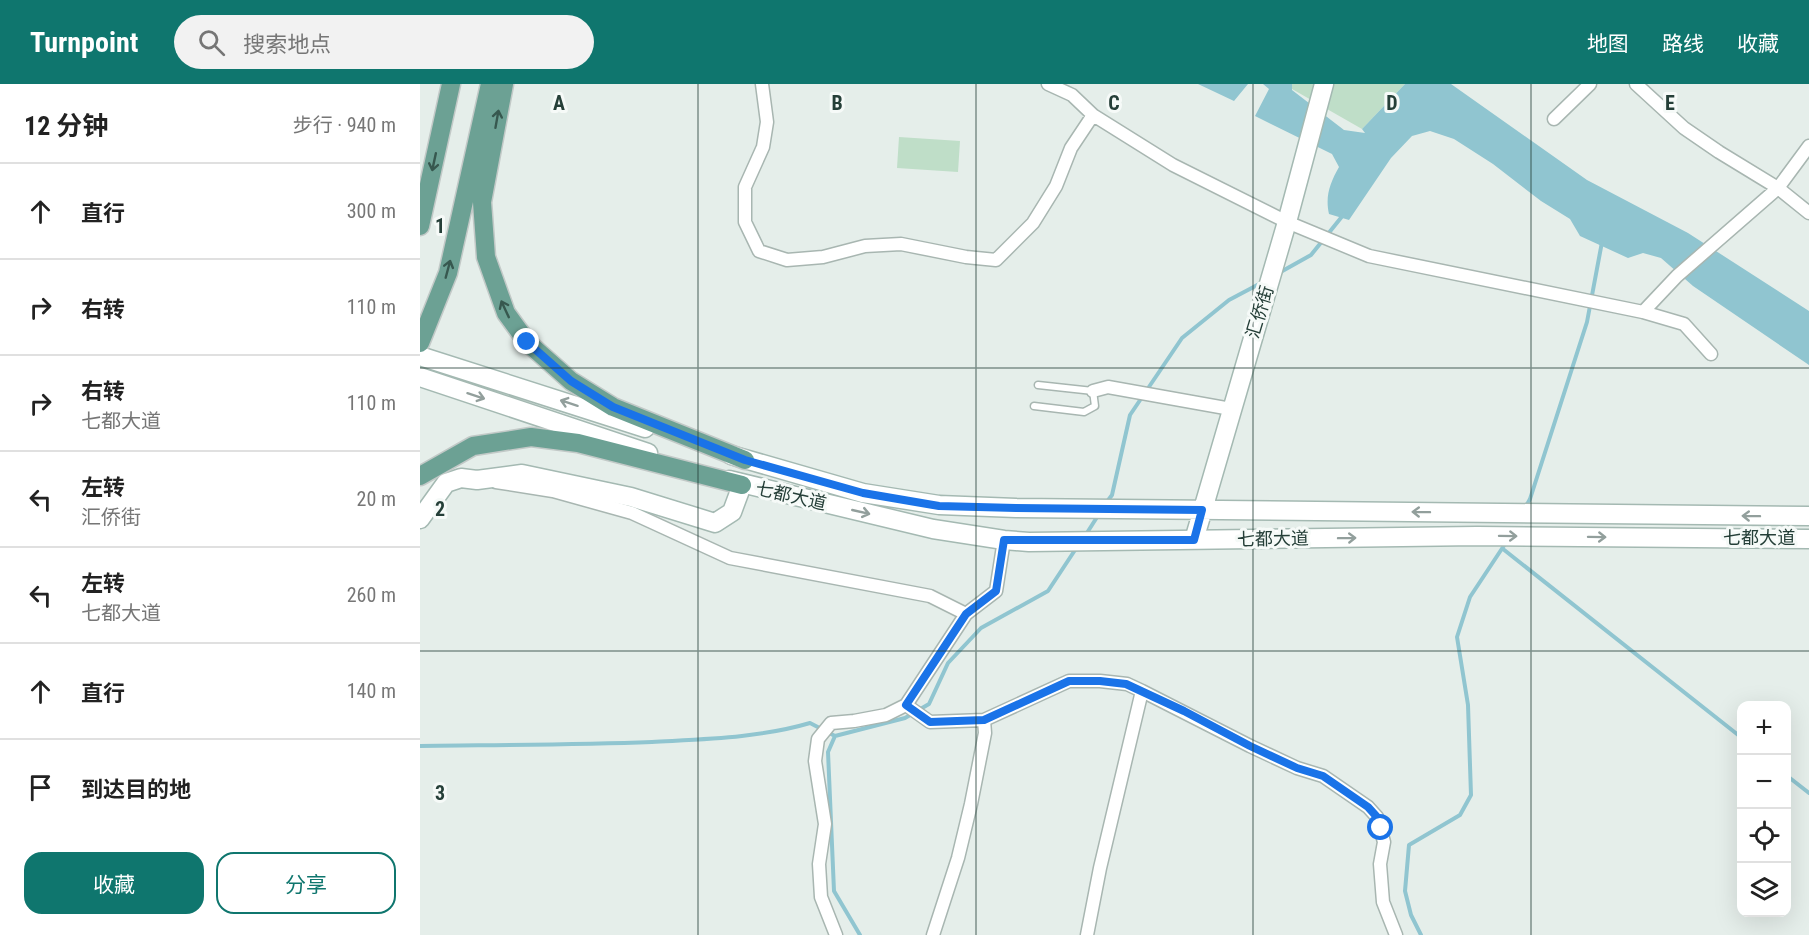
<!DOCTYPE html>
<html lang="zh">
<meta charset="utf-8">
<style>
body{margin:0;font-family:"Roboto Condensed","Noto Sans SC",sans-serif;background:#f2f2f2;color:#222}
.controls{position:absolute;right:18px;bottom:18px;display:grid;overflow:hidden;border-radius:12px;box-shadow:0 6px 24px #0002}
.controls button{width:54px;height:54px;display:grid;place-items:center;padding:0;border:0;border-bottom:2px solid #e0e0e0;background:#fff;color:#222;font:30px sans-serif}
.stop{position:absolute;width:18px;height:18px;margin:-14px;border:4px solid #1a73e8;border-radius:50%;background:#fff}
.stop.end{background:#1a73e8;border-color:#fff;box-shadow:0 2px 6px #0008}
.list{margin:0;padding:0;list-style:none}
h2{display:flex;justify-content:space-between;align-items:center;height:78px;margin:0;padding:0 24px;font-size:26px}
h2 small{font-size:20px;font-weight:400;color:#767676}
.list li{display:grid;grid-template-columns:39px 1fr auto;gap:18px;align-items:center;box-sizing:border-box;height:96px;padding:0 24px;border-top:2px solid #e0e0e0}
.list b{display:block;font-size:22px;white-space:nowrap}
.list p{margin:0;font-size:20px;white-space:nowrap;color:#767676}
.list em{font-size:20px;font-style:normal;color:#767676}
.actions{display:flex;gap:12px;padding:18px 24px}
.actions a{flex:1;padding:14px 0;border:2px solid #0f766e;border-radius:18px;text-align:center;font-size:21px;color:#0f766e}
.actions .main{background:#0f766e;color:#fff}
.icon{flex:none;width:33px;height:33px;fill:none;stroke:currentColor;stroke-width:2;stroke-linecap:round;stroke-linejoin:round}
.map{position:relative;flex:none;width:1389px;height:851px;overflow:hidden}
header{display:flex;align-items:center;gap:36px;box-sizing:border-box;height:84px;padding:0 30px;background:#0f766e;color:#fff}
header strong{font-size:28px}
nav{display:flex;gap:33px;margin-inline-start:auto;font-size:21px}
.search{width:420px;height:54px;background:#f2f2f2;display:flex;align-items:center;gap:15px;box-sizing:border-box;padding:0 21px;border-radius:33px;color:#767676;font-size:22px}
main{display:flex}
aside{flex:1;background:#fff}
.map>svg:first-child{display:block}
.green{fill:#bfdec8}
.water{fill:#90c5d0}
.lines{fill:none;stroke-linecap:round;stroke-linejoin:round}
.stream{stroke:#90c5d0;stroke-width:4}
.lane-casing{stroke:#a8b6b1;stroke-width:9}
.street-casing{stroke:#a8b6b1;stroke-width:15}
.secondary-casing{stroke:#a4b9b2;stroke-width:21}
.primary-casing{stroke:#c2c9c7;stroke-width:21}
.lane{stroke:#fff;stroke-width:6}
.street{stroke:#fff;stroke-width:12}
.secondary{stroke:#fff;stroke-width:18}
.primary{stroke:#6ca194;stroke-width:18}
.oneway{stroke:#37584f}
.oneway2{stroke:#929f9c}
.route{stroke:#1a73e8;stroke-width:8}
.grid{fill:none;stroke:#253f38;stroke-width:1.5;stroke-opacity:0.55}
.labels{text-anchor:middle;stroke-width:6;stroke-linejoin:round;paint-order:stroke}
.street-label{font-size:18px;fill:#253f38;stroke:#f6faf8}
.grid-label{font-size:20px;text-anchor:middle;font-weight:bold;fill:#253f38;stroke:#f6faf8;stroke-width:6;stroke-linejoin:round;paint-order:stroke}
</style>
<header>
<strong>Turnpoint</strong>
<div class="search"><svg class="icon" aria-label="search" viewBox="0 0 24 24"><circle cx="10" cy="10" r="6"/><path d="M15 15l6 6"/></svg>搜索地点</div>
<nav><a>地图</a><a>路线</a><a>收藏</a></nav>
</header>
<main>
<aside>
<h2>12 分钟<small>步行 · 940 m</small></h2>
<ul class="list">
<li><svg class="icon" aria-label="ahead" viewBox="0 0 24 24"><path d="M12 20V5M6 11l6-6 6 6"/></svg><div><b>直行</b></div><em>300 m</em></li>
<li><svg class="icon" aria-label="right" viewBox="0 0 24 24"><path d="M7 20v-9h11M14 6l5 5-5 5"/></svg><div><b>右转</b></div><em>110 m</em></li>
<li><svg class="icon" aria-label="right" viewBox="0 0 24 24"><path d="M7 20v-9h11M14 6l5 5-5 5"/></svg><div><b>右转</b><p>七都大道</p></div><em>110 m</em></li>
<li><svg class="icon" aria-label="left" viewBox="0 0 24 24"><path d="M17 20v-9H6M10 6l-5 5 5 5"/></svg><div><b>左转</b><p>汇侨街</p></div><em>20 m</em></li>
<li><svg class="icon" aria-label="left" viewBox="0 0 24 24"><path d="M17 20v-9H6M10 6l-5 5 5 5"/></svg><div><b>左转</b><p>七都大道</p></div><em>260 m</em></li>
<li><svg class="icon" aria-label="ahead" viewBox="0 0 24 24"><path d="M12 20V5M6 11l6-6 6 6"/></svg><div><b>直行</b></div><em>140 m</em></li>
<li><svg class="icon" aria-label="arrive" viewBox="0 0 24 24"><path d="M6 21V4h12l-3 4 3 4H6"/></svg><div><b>到达目的地</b></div></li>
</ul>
<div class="actions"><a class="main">收藏</a><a>分享</a></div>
</aside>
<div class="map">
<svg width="1389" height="851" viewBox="0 0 1389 851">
<rect width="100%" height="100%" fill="#e5eeea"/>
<path class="green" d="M872 0H985L942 45 872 5Z
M479 53 540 57 538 88 477 84Z"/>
<path class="water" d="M778 0H828L814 17Z
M843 0H872V6L924 46 945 49 942 45 985 0H1031L1167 96 1268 149 1389 227V281L1273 202 1241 174 1223 169 1208 174 1160 152 1150 135 1121 117 1073 80 1034 55 1010 47 992 52 971 74 929 136 909 130C905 112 910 99 919 83L912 70 835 32 849 5Z"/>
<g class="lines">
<path class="stream" d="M857 190 891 171 924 130
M686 419 692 411 710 331 762 254 809 216 843 198
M1105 424 1110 415 1167 238 1182 158
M665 452 679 430
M1083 465 1322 654
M0 662C77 661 155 661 232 658 285 655 339 654 390 639L415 652
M1366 691 1389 709
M440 851 414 807 408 668 415 652 485 634 509 620 528 579 561 544 628 507 657 463
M1001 851 991 831 985 807 989 761 1040 731 1051 711 1048 621 1037 553 1050 513 1087 457"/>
<g class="lane-casing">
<path id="lane" d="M614 322 664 328 675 322 673 307 618 301"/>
</g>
<g class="street-casing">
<path id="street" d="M342 0 347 38 343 63 325 103V138L339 167 367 176 403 173 445 162 481 160 546 173 576 176 613 139 636 102 651 64 673 31
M628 0 652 11 673 31 753 81 867 138 949 172 1223 228 1264 240 1291 270
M1216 0 1264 44 1299 68 1358 104 1389 129
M1134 35 1170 0
M1223 228 1257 192 1358 104 1389 62
M673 307 688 303 811 325
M76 398 133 407 212 429 310 474 510 512 546 530 576 507 584 456
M486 621 510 638 564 636 649 597H680L707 600 722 607 830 662 877 684 903 692 948 723 957 733 964 758 960 780 963 818 976 851
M416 851 401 813 399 780 405 740 395 677 398 655 411 639 434 637 466 631 486 621 546 530
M513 851 538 774 551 720 565 649 564 636
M667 851 680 784 722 607"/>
</g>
<g class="secondary-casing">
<path id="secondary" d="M0 272 225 344
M0 293 228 369
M311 371 443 409 519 421 596 424 1389 432
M309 396 513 445 584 456 609 458 1057 452 1389 455
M0 435 26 399 41 394 57 396 102 390 211 413 295 439 312 428 322 401
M774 456 867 138 904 0"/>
</g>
<g class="primary-casing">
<path id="primary" d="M84 0 62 118 66 173 86 229 107 258 151 297 193 323 325 376
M0 142 31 0
M0 259 28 189 70 0
M0 392 53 362 111 353 158 359 322 401"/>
</g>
<use href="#lane" class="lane"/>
<use href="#street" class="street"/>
<use href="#secondary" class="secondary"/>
<use href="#primary" class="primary"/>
</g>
<defs><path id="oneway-shaft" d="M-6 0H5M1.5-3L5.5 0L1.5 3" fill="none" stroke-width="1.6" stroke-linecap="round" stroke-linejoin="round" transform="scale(1.5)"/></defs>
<g class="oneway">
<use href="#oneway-shaft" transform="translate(77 35) rotate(-80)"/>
<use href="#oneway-shaft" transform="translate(14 78) rotate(102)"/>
<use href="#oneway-shaft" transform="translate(28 185) rotate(-75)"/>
<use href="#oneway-shaft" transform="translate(85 225) rotate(-115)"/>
</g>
<g class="oneway2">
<use href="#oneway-shaft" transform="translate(56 312) rotate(18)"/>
<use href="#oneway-shaft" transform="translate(149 319) rotate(-162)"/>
<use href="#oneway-shaft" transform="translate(441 428) rotate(13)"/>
<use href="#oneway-shaft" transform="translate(1001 428) rotate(-179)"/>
<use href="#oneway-shaft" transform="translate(1331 432) rotate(-179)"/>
<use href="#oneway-shaft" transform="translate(1088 452) rotate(1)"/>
<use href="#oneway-shaft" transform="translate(1177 453) rotate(1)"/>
<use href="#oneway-shaft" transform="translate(927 454) rotate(-1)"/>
</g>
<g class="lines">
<path class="route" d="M107 258 151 297 193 323 325 376 443 409 519 422 596 424 782 426 774 456H584L576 507 546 530 486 621 510 638 564 636 649 597H680L706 600 764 627 830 662 877 684 903 692 948 723 957 733 961 744"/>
</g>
<path class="grid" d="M278 0V851M556 0V851M833 0V851M1111 0V851M0 284H1389M0 567H1389"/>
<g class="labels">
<g class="street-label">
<text transform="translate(840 228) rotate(-73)" y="6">汇侨街</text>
<text transform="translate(371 412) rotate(13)" y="6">七都大道</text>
<text x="1339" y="460">七都大道</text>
<text transform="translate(853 455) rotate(-1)" y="6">七都大道</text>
</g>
</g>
<g class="grid-label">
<text x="139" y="26">A</text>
<text x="417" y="26">B</text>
<text x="694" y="26">C</text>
<text x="972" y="26">D</text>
<text x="1250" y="26">E</text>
<text x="20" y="149">1</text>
<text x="20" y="432">2</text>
<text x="20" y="716">3</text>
</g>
</svg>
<div class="controls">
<button>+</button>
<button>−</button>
<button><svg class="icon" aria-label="locate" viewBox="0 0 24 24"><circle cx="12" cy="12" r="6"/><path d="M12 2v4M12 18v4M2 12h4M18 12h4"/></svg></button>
<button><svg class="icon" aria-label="layers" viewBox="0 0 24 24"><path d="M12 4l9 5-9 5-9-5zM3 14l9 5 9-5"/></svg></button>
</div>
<div class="stop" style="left:961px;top:744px"></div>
<div class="stop end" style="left:107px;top:258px"></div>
</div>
</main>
